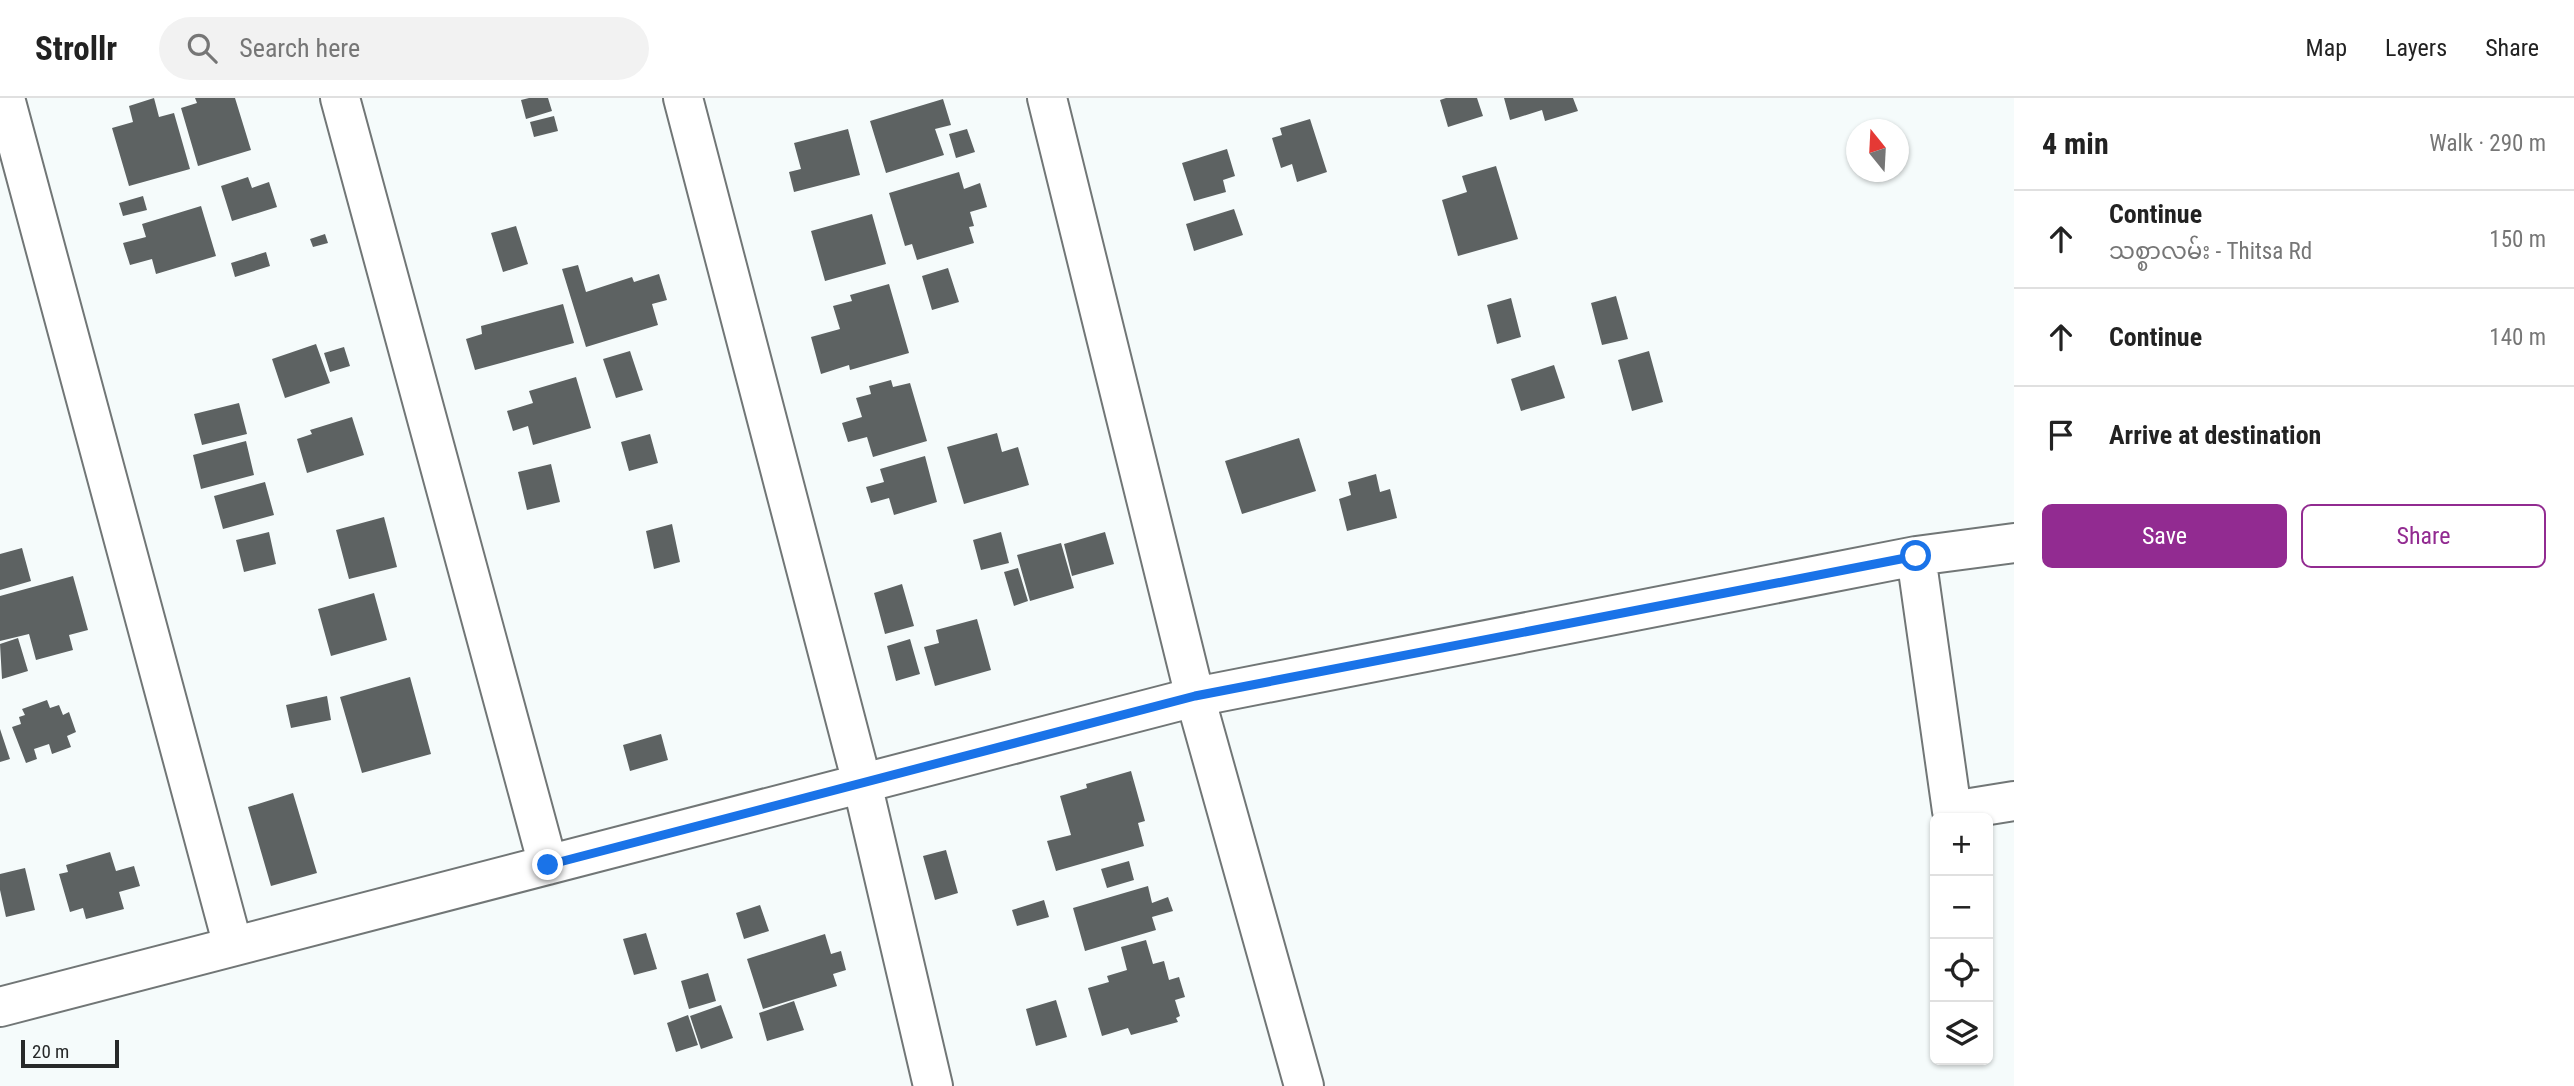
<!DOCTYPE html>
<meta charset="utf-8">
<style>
body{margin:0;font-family:"Roboto Condensed","Noto Sans Myanmar",sans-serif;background:#f2f2f2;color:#222}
.controls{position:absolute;right:21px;bottom:21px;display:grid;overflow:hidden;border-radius:10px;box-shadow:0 2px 5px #0004}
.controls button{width:63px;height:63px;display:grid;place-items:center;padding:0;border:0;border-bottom:2px solid #e0e0e0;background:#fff;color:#222;font:35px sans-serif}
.compass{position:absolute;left:1846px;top:21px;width:63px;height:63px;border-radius:50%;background:#fff;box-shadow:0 2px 5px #0004;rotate:342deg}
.scale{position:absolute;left:21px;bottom:18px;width:98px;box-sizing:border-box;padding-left:7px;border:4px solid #272929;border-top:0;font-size:19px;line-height:24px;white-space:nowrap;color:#272929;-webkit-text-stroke:5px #f5fbfb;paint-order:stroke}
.stop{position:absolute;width:21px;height:21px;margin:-16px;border:5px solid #1a73e8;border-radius:50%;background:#fff}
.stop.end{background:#1a73e8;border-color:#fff;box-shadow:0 2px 7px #0008}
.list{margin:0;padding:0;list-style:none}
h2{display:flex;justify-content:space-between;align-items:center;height:91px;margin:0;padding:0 28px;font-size:30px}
h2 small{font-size:23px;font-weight:400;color:#767676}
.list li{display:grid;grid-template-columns:46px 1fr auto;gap:21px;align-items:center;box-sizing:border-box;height:98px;padding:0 28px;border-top:2px solid #e0e0e0}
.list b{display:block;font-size:26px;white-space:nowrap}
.list p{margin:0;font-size:23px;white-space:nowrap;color:#767676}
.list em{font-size:23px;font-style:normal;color:#767676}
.actions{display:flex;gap:14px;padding:21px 28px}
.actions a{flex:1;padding:16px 0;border:2px solid #922b91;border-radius:10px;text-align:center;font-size:24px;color:#922b91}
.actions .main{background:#922b91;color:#fff}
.icon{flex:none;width:38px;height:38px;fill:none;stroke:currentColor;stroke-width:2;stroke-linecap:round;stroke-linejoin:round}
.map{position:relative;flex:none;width:2014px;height:988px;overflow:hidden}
header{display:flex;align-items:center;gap:42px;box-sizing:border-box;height:98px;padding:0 35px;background:#fff;border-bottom:2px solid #e0e0e0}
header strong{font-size:33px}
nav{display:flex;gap:38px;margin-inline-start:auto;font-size:24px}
.search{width:490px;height:63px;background:#f2f2f2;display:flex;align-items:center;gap:18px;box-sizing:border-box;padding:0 24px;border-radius:38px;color:#767676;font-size:26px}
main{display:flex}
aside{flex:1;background:#fff}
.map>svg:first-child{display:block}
.building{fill:#5d6262}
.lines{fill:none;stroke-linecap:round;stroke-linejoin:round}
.street-casing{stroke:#717676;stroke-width:42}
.street{stroke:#fff;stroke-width:38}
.route{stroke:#1a73e8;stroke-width:9}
</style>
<header>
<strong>Strollr</strong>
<div class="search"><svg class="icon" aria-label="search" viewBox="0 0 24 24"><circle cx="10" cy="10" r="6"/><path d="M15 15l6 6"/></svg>Search here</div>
<nav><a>Map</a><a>Layers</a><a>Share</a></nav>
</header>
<main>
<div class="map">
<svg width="2014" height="988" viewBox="0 0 2014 988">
<rect width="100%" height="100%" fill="#f5fbfb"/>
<path class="building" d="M154 0 159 19 174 15 190 71 129 88 112 30 133 24 129 8Z
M195 0H235L251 52 198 68 181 10 197 5Z
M529 0H548L552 13 526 21 521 2Z
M1446 0H1477L1483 18 1448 29 1440 2Z
M1504 0H1573L1578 13 1545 23 1542 12 1510 22Z
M943 1 951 27 935 31 944 57 886 75 870 23Z
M554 18 558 33 534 39 530 24Z
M1310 21 1327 74 1297 84 1292 66 1281 70 1272 40 1282 37 1280 30Z
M848 31 860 77 794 94 789 74 801 71 794 45Z
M967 31 975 54 956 60 949 36Z
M1227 51 1235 78 1223 82 1226 94 1194 103 1182 65Z
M1496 68 1518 141 1458 158 1442 102 1467 94 1462 78Z
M959 74 964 91 980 85 987 109 970 114 974 128 969 129 974 145 917 162 912 146 905 148 889 95Z
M248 79 252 90 269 84 277 109 232 123 221 88Z
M143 98 147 112 123 118 119 105Z
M201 108 216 158 156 176 152 161 130 167 123 145 146 139 142 126Z
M1234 111 1243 137 1194 153 1186 126Z
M872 116 886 166 825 183 811 133Z
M516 128 528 166 503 174 491 135Z
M325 136 328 145 313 149 310 141Z
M266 154 270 168 235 179 231 165Z
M578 167 586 194 632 179 634 184 659 176 667 202 652 206 658 227 586 249 562 171Z
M948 170 959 204 932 212 922 178Z
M889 186 909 255 850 272 849 267 821 276 811 239 840 231 833 208 852 203 850 197Z
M1616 198 1628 241 1602 247 1591 205Z
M1511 200 1521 239 1497 246 1487 207Z
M563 206 574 245 475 272 466 241 482 236 481 228Z
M316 246 330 285 285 300 272 261Z
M344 249 350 268 330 274 324 255Z
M630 253 643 292 616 300 603 261Z
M1649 253 1663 304 1632 313 1618 262Z
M1554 267 1565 300 1521 313 1511 281Z
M576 279 591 330 533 347 528 328 513 333 507 313 533 305 529 293Z
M891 282 893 289 910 285 927 343 873 359 867 339 848 344 842 325 862 319 856 300 871 296 869 288Z
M239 305 247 336 202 347 194 316Z
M352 319 364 357 307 375 297 341 312 336 310 332Z
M997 335 1002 354 1018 349 1029 387 964 406 947 349Z
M650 336 658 365 629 373 621 344Z
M1299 340 1316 393 1242 416 1225 363Z
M246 343 254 377 201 391 193 357Z
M925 358 937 404 894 417 889 400 871 405 866 389 884 384 880 371Z
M551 366 560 404 527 412 518 374Z
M1376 376 1380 394 1390 391 1397 420 1347 433 1339 401 1351 397 1348 384Z
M265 384 274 417 223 431 214 398Z
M384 419 397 469 349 481 336 432Z
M672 426 680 464 654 471 646 433Z
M269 434 276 466 244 474 236 442Z
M1001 434 1009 465 981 472 973 442Z
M1105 434 1114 466 1072 478 1064 446Z
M1061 445 1074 490 1030 503 1017 457Z
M22 450 31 483 0 492V456Z
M1018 470 1028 503 1014 508 1004 474Z
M73 478 88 532 69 537 73 552 36 562 29 536 0 543V498Z
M902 486 914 528 885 536 874 495Z
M374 495 387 542 331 558 318 511Z
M977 521 991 572 935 588 924 549 939 545 936 532Z
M18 540 28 573 2 581 0 546Z
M910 541 920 576 896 583 887 548Z
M410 579 431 656 362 675 340 599Z
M327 598 331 622 291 630 286 607Z
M47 602 50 610 59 607 63 617 69 614 76 634 67 638 71 649 52 656 49 646 34 651 37 661 26 665 12 629 21 626 19 619 25 617 22 611Z
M0 631 10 661 0 664Z
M661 636 668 662 630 673 623 647Z
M1131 673 1145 723 1138 725 1144 748 1056 773 1047 743 1071 737 1060 698 1087 690 1086 686Z
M293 695 317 775 271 788 248 709Z
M946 752 958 795 935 802 923 758Z
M110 754 116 773 134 768 140 788 119 794 124 811 86 821 83 810 70 814 59 776 68 774 66 767Z
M1129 763 1134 782 1107 790 1101 771Z
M25 770 35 812 6 819 0 792V776Z
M1148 788 1152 805 1168 799 1173 813 1152 819 1156 832 1085 853 1073 810Z
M1044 802 1049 819 1017 828 1012 812Z
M760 807 769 833 744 841 736 815Z
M646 835 657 871 634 877 623 841Z
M825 836 831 856 841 853 846 872 833 876 837 888 763 911 747 861Z
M1146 842 1153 866 1164 863 1169 882 1179 879 1185 899 1175 902 1180 918 1176 920 1178 924 1131 937 1128 930 1102 938 1088 890 1109 884 1107 878 1127 872 1121 849Z
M708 875 716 903 689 911 681 883Z
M1056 902 1067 939 1036 948 1026 911Z
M794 903 804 932 767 943 759 915Z
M721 907 733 940 701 951 690 918Z
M688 917 698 947 676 954 667 925Z"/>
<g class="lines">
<g class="street-casing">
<path id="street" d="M5 0 233 848
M340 0 548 767
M683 0 862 685 933 988
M1047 0 1195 599 1304 988
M1916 458 1952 713 2014 703
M0 909 1195 599 1916 458 2014 445"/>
</g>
<use href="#street" class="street"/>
</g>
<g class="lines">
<path class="route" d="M548 767 1195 598 1916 458"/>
</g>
</svg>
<div class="controls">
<button>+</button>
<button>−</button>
<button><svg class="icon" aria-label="locate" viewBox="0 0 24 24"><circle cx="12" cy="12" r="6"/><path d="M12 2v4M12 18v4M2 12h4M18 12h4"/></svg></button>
<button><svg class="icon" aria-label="layers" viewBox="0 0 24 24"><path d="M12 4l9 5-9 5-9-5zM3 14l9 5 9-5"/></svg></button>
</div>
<svg class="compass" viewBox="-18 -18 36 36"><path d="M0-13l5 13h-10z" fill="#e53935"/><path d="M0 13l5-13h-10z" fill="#767676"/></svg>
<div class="scale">20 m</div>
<div class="stop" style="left:1916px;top:458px"></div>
<div class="stop end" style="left:548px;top:767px"></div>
</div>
<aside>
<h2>4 min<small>Walk · 290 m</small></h2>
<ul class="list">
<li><svg class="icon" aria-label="ahead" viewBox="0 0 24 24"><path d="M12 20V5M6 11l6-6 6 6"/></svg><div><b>Continue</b><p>သစ္စာလမ်း - Thitsa Rd</p></div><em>150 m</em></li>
<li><svg class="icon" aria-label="ahead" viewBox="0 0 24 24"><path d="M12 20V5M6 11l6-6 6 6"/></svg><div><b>Continue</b></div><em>140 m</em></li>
<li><svg class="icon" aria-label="arrive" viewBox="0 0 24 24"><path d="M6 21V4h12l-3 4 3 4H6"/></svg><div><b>Arrive at destination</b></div></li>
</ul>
<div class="actions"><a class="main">Save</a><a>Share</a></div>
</aside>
</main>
